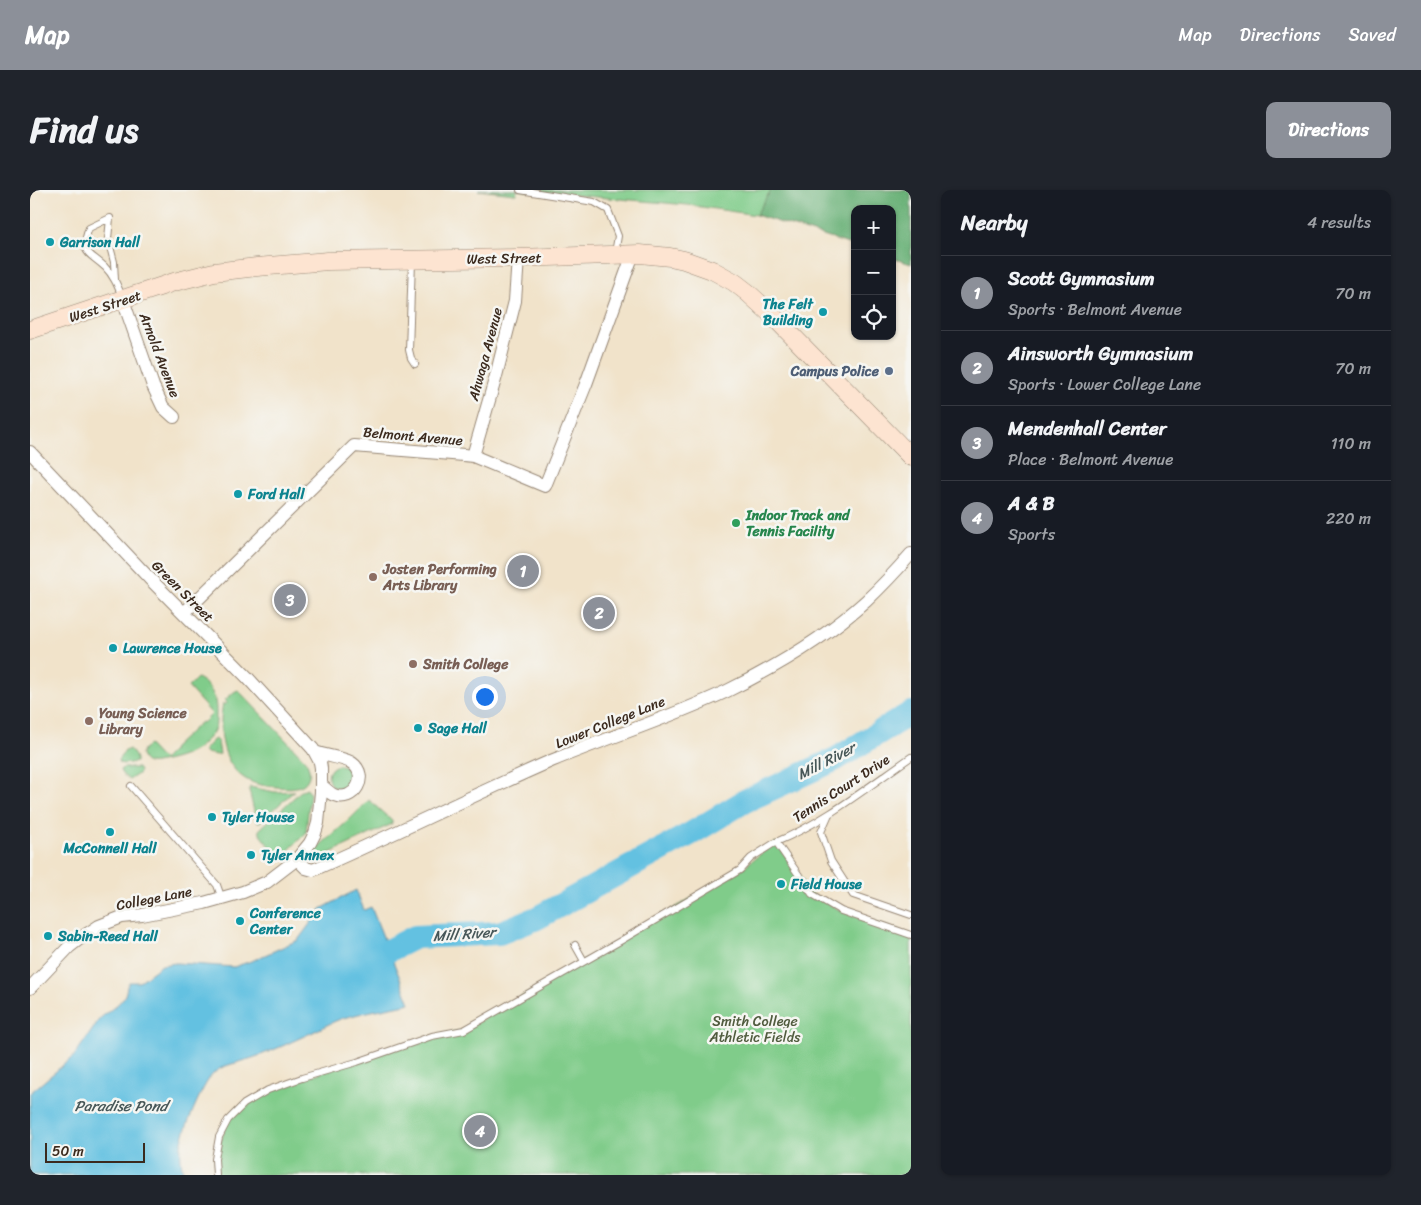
<!DOCTYPE html>
<meta charset="utf-8">
<style>
body{margin:0;font-family:Sriracha,sans-serif;background:#20242c;color:#f1f3f6}
.controls{position:absolute;right:15px;top:15px;display:grid;overflow:hidden;border-radius:10px;box-shadow:0 1px 4px #0004}
.controls button{width:45px;height:45px;display:grid;place-items:center;padding:0;border:0;border-bottom:1px solid #363941;background:#171b24;color:#f1f3f6;font:25px sans-serif}
.scale{position:absolute;left:15px;bottom:12px;width:100px;box-sizing:border-box;padding-left:5px;border:2px solid #3b2a1e;border-top:0;font-size:14px;line-height:18px;white-space:nowrap;color:#3b2a1e;-webkit-text-stroke:4px #f6f6f2;paint-order:stroke}
.you{position:absolute;left:454px;top:506px;width:18px;height:18px;margin:-12px;border:4px solid #fff;border-radius:50%;background:#1a73e8;box-shadow:0 0 0 8px #1a73e833}
.badge{display:grid;place-items:center;width:32px;height:32px;border-radius:50%;background:#8c9099;color:#fff;font-size:16px;font-weight:700}
.pin{position:absolute;translate:-50% -50%;border:2px solid #fff;box-shadow:0 1px 5px #0006}
.list{margin:0;padding:0;list-style:none}
h2{display:flex;justify-content:space-between;align-items:center;height:65px;margin:0;padding:0 20px;font-size:21px}
h2 small{font-size:16px;font-weight:400;color:#9ea1a6}
.list li{display:grid;grid-template-columns:32px 1fr auto;gap:15px;align-items:center;box-sizing:border-box;height:75px;padding:0 20px;border-top:1px solid #363941}
.list b{display:block;font-size:19px;white-space:nowrap}
.list p{margin:0;font-size:16px;white-space:nowrap;color:#9ea1a6}
.list em{font-size:16px;font-style:normal;color:#9ea1a6}
.icon{flex:none;width:28px;height:28px;fill:none;stroke:currentColor;stroke-width:2;stroke-linecap:round;stroke-linejoin:round}
.map{position:relative;flex:none;width:881px;height:985px;overflow:hidden;border-radius:10px}
header{display:flex;align-items:center;gap:30px;box-sizing:border-box;height:70px;padding:0 25px;background:#8c9099;color:#fff}
header strong{font-size:24px}
nav{display:flex;gap:28px;margin-inline-start:auto;font-size:18px}
.intro{display:flex;align-items:center;justify-content:space-between;box-sizing:border-box;height:120px;padding:0 30px}
h1{margin:0;font-size:35px}
.button{padding:12px 22px;border-radius:10px;background:#8c9099;color:#fff;font-size:18px;font-weight:700}
main{display:flex;gap:30px;padding:0 30px}
aside{flex:1;background:#171b24;border-radius:10px;box-shadow:0 1px 4px #0004}
.map>svg:first-child{display:block}
.green{fill:#80cc8a;stroke:#5e7b54}
.forest{fill:#68b076;stroke:#526d4a}
.water{fill:#63c1e1;stroke:#4f7680}
.lines{fill:none;stroke-linecap:round;stroke-linejoin:round}
.river{stroke:#63c1e1;stroke-width:24}
.lane-casing{stroke:#968674;stroke-width:8}
.street-casing{stroke:#968674;stroke-width:14}
.secondary-casing{stroke:#968674;stroke-width:19}
.lane{stroke:#fff;stroke-width:6}
.street{stroke:#fff;stroke-width:12}
.secondary{stroke:#fde4d1;stroke-width:18}
.culture-dot{fill:#0f9aa8;stroke:#f6f6f2;stroke-width:2}
.service-dot{fill:#5c6f8a;stroke:#f6f6f2;stroke-width:2}
.leisure-dot{fill:#2e9e5b;stroke:#f6f6f2;stroke-width:2}
.education-dot{fill:#8d6e63;stroke:#f6f6f2;stroke-width:2}
.labels{text-anchor:middle;stroke-width:5;stroke-linejoin:round;paint-order:stroke}
.culture-label{font-size:14px;font-weight:bold;fill:#0d838f;stroke:#f6f6f2;text-anchor:start}
.street-label{font-size:14px;fill:#3b2a1e;stroke:#f6f6f2}
.service-label{font-size:14px;font-weight:bold;fill:#4e5e75;stroke:#f6f6f2;text-anchor:end}
.leisure-label{font-size:14px;font-weight:bold;fill:#27864d;stroke:#f6f6f2;text-anchor:start}
.education-label{font-size:14px;font-weight:bold;fill:#785e54;stroke:#f6f6f2;text-anchor:start}
.park-label{font-size:14px;fill:#505b3e;stroke:#f6f6f2}
.water-label{font-size:15px;font-style:italic;fill:#475758;stroke:#f6f6f2}
</style>
<header>
<strong>Map</strong>
<nav><a>Map</a><a>Directions</a><a>Saved</a></nav>
</header>
<div class="intro"><h1>Find us</h1><a class="button">Directions</a></div>
<main>
<div class="map">
<svg width="881" height="985" viewBox="0 0 881 985">
<rect width="100%" height="100%" fill="#f6f6f2"/>
<filter id="ink" filterUnits="userSpaceOnUse"><feTurbulence type="fractalNoise" baseFrequency=".02" numOctaves="2"/><feDisplacementMap in="SourceGraphic" scale="10" xChannelSelector="R" yChannelSelector="G"/><feConvolveMatrix kernelMatrix="1 2 1 2 8 2 1 2 1" color-interpolation-filters="sRGB"/></filter>
<filter id="wash" filterUnits="userSpaceOnUse"><feTurbulence type="fractalNoise" baseFrequency=".0096" numOctaves="4" result="noise"/><feDisplacementMap in="SourceGraphic" scale="20" xChannelSelector="R" yChannelSelector="G"/><feGaussianBlur stdDeviation="1.12" result="paint"/><feColorMatrix in="noise" values="0 0 0 0 0 0 0 0 0 0 0 0 0 0 0 0 0 1.4 0 .05"/><feComposite in="paint" operator="in"/></filter>
<g filter="url(#wash)">
<rect width="100%" height="100%" fill="#f1e3ca"/>
<path class="green" d="M448 0H741L726 25 658 15 487 0 486 4Z
M167 488C183 496 187 510 186 527 186 531 186 535 185 538 182 546 173 554 167 559 155 567 140 570 126 573 119 574 113 573 111 565L113 559 119 555 133 570 143 560 142 559 171 532 173 533 182 524 158 497Z
M208 500 275 570C280 577 282 587 274 594 267 599 255 598 247 597 236 596 224 595 214 588 191 573 188 538 193 513L195 515 197 513 195 510 204 502Z
M185 549 188 552 190 564 187 565 176 563 174 560 182 551Z
M99 559C103 562 107 568 106 572L94 574 89 573 88 570 95 561Z
M298 587a12 12 0 1 1 24 0a12 12 0 1 1-24 0Z
M93 578H108L110 581 108 584 99 590 92 584 90 580Z
M220 597 245 602 264 601 230 632H228L226 630 219 600Z
M277 598 280 603 276 643 250 669 231 646 229 640 272 600Z
M339 610 362 631V634L285 670 280 669V664L318 631Z
M746 652 782 704 811 721 881 745V985H186L185 969 198 930 214 914 238 900 402 846 434 840 710 680Z"/>
<path class="forest" d="M741 0H881V74L862 68V19H825V56L726 25Z"/>
<path class="water" d="M326 700 334 720 341 717 380 813C359 818 338 821 317 827 305 830 294 837 283 842 261 852 239 863 216 870 204 874 191 875 182 885 172 896 154 940 151 955 150 964 151 976 154 985H0V903L44 866 65 836C68 826 87 818 94 807 97 802 96 796 99 792H109L132 775 146 773 204 777 224 770 268 750 291 719Z"/>
<g class="lines">
<path class="river" d="M330 775 385 747 469 743 507 728 662 643 715 611 806 569 881 523"/>
</g>
</g>
<g filter="url(#ink)">
<g class="lines">
<g class="lane-casing">
<path id="lane" d="M490 0 564 12 578 20 588 46 585 63
M382 71 379 160 381 168 385 174
M85 90 84 72 78 49 80 28 59 38C49 64 59 62 75 77 84 86 88 97 93 109
M881 567C839 596 793 633 746 652L782 704 811 721 881 745
M101 596 187 695 192 709
M799 624 791 642 801 671 823 705 881 725
M545 755 554 771
M186 985 185 969 189 947 198 930 214 914 238 900 272 888 327 872 402 846 434 840 592 750 710 680 721 668 746 652"/>
</g>
<g class="street-casing">
<path id="street" d="M93 110 123 196 133 217 144 227
M0 262 119 388 217 487 283 559 290 572 291 578V602L288 633 285 643 280 653 267 669 237 692 213 702 174 713 112 725 92 727 69 736 48 750 39 757 0 798
M443 266 466 186 485 111 488 68
M154 423 324 256 434 265 443 266 515 296 556 194 603 64
M285 562C295 566 316 568 322 573 340 586 324 613 304 605 299 603 295 598 291 595
M267 669 276 678 283 680C363 645 441 606 521 571 579 547 640 528 697 501 746 477 795 448 836 411 852 396 867 380 881 364"/>
</g>
<g class="secondary-casing">
<path id="secondary" d="M0 140 144 92 184 82 227 77 298 71 488 68 610 64 640 67 654 70 682 80 704 92 717 102 741 124 881 267"/>
</g>
<use href="#lane" class="lane"/>
<use href="#street" class="street"/>
<use href="#secondary" class="secondary"/>
</g>
</g>
<g class="culture-dot">
<circle cx="20" cy="52" r="5"/>
<circle cx="793" cy="122" r="5"/>
<circle cx="208" cy="304" r="5"/>
<circle cx="83" cy="458" r="5"/>
<circle cx="388" cy="538" r="5"/>
<circle cx="182" cy="627" r="5"/>
<circle cx="80" cy="642" r="5"/>
<circle cx="221" cy="665" r="5"/>
<circle cx="751" cy="694" r="5"/>
<circle cx="210" cy="731" r="5"/>
<circle cx="18" cy="746" r="5"/>
</g>
<circle class="service-dot" cx="859" cy="181" r="5"/>
<circle class="leisure-dot" cx="706" cy="333" r="5"/>
<g class="education-dot">
<circle cx="343" cy="387" r="5"/>
<circle cx="383" cy="474" r="5"/>
<circle cx="59" cy="531" r="5"/>
</g>
<g class="labels">
<g class="culture-label">
<text x="30" y="57">Garrison Hall</text>
<text x="783" y="119" text-anchor="end">The Felt<tspan x="783" dy="16">Building</tspan></text>
<text x="218" y="309">Ford Hall</text>
<text x="93" y="463">Lawrence House</text>
<text x="398" y="543">Sage Hall</text>
<text x="192" y="632">Tyler House</text>
<text x="80" y="663" text-anchor="middle">McConnell Hall</text>
<text x="231" y="670">Tyler Annex</text>
<text x="761" y="699">Field House</text>
<text x="220" y="728">Conference<tspan x="220" dy="16">Center</tspan></text>
<text x="28" y="751">Sabin-Reed Hall</text>
</g>
<g class="street-label">
<text transform="translate(474 68) rotate(-1)" y="5">West Street</text>
<text transform="translate(75 116) rotate(-18)" y="5">West Street</text>
<text transform="translate(455 164) rotate(-75)" y="5">Ahwaga Avenue</text>
<text transform="translate(130 165) rotate(69)" y="5">Arnold Avenue</text>
<text transform="translate(383 246) rotate(5)" y="5">Belmont Avenue</text>
<text transform="translate(153 401) rotate(45)" y="5">Green Street</text>
<text transform="translate(580 532) rotate(-22)" y="5">Lower College Lane</text>
<text transform="translate(811 598) rotate(-33)" y="5">Tennis Court Drive</text>
<text transform="translate(124 708) rotate(-11)" y="5">College Lane</text>
</g>
<g class="service-label">
<text x="849" y="186">Campus Police</text>
</g>
<g class="leisure-label">
<text x="716" y="330">Indoor Track and<tspan x="716" dy="16">Tennis Facility</tspan></text>
</g>
<g class="education-label">
<text x="353" y="384">Josten Performing<tspan x="353" dy="16">Arts Library</tspan></text>
<text x="393" y="479">Smith College</text>
<text x="69" y="528">Young Science<tspan x="69" dy="16">Library</tspan></text>
</g>
<g class="park-label">
<text x="725" y="836">Smith College<tspan x="725" dy="16">Athletic Fields</tspan></text>
</g>
<g class="water-label">
<text transform="translate(796 571) rotate(-27)" y="5">Mill River</text>
<text transform="translate(434 744) rotate(-4)" y="5">Mill River</text>
<text x="91" y="921">Paradise Pond</text>
</g>
</g>
</svg>
<div class="controls">
<button>+</button>
<button>−</button>
<button><svg class="icon" aria-label="locate" viewBox="0 0 24 24"><circle cx="12" cy="12" r="6"/><path d="M12 2v4M12 18v4M2 12h4M18 12h4"/></svg></button>
</div>
<div class="scale">50 m</div>
<div class="you"></div>
<div class="pin badge" style="left:493px;top:381px">1</div>
<div class="pin badge" style="left:569px;top:423px">2</div>
<div class="pin badge" style="left:260px;top:410px">3</div>
<div class="pin badge" style="left:450px;top:941px">4</div>
</div>
<aside>
<h2>Nearby<small>4 results</small></h2>
<ul class="list">
<li><span class="badge">1</span><div><b>Scott Gymnasium</b><p>Sports · Belmont Avenue</p></div><em>70 m</em></li>
<li><span class="badge">2</span><div><b>Ainsworth Gymnasium</b><p>Sports · Lower College Lane</p></div><em>70 m</em></li>
<li><span class="badge">3</span><div><b>Mendenhall Center</b><p>Place · Belmont Avenue</p></div><em>110 m</em></li>
<li><span class="badge">4</span><div><b>A &amp; B</b><p>Sports</p></div><em>220 m</em></li>
</ul>
</aside>
</main>
